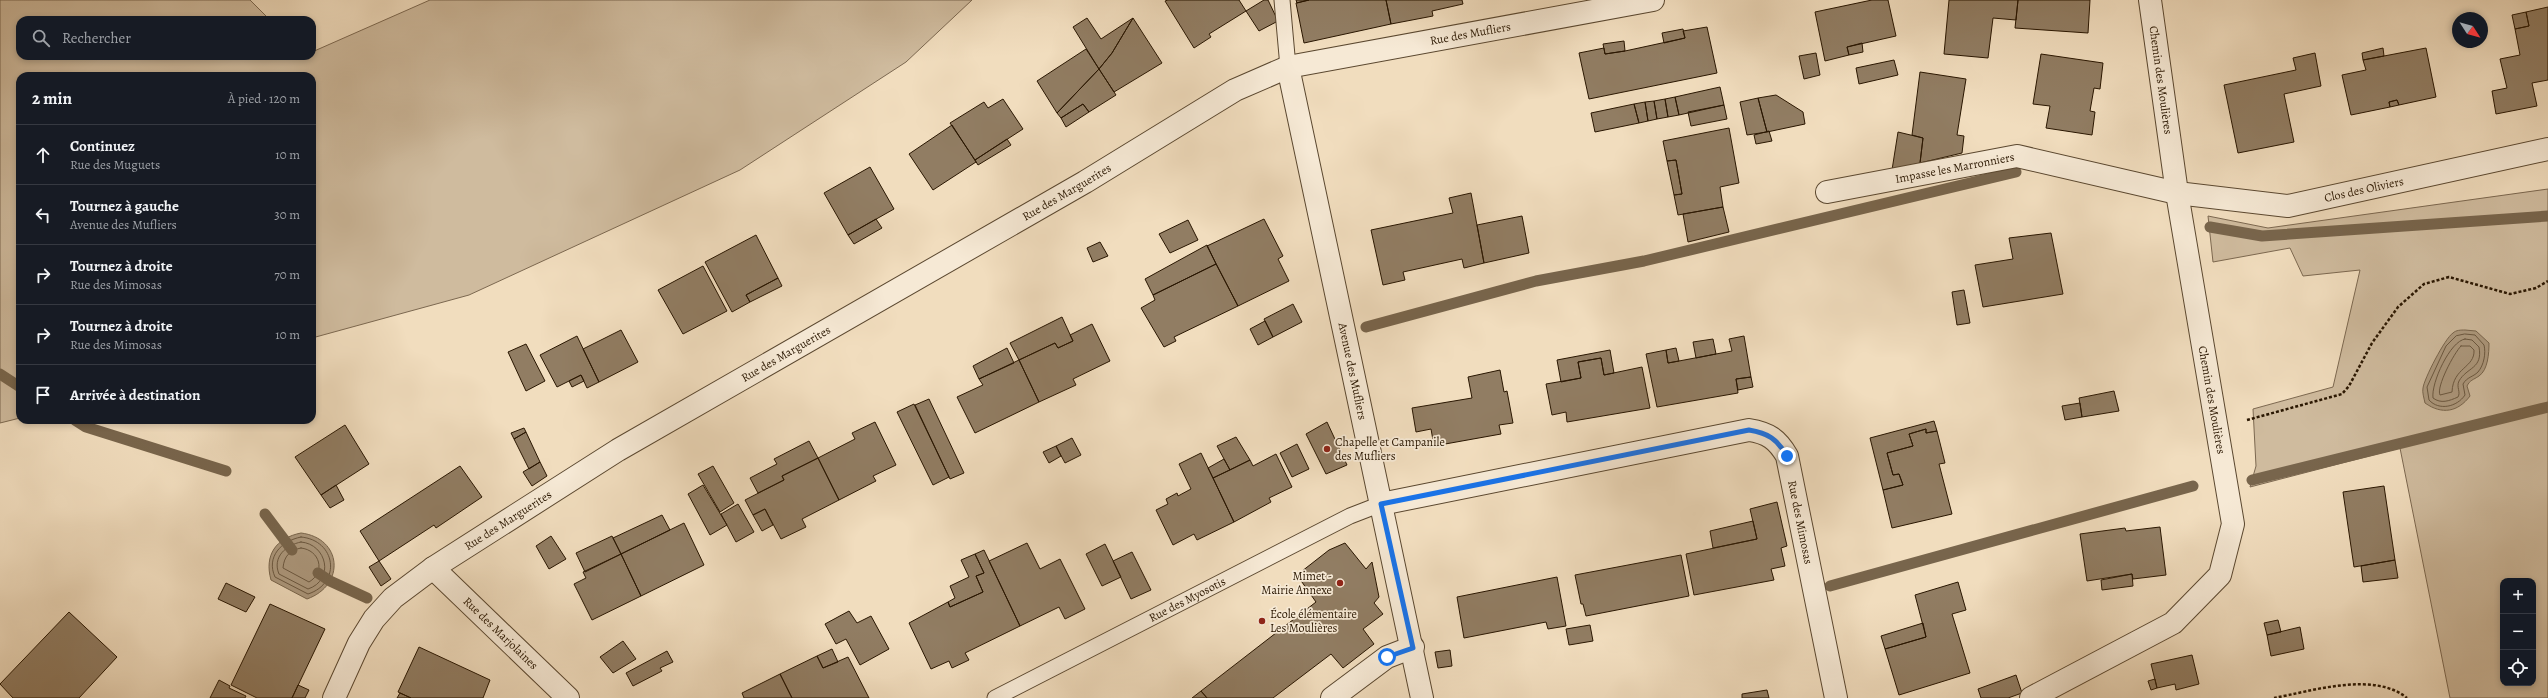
<!DOCTYPE html>
<html lang="fr">
<meta charset="utf-8">
<style>
body{margin:0;font-family:Alegreya,serif;background:#242831;color:#f1f3f6}
.controls{position:absolute;right:12px;bottom:12px;display:grid;overflow:hidden;border-radius:8px;box-shadow:0 2px 6px #0003}
.controls button{width:36px;height:36px;display:grid;place-items:center;padding:0;border:0;border-bottom:1px solid #363941;background:#171b24;color:#f1f3f6;font:20px sans-serif}
.compass{position:absolute;left:2452px;top:12px;width:36px;height:36px;border-radius:50%;background:#171b24;box-shadow:0 2px 6px #0003;rotate:126deg}
.stop{position:absolute;width:12px;height:12px;margin:-9px;border:3px solid #1a73e8;border-radius:50%;background:#fff}
.stop.end{background:#1a73e8;border-color:#fff;box-shadow:0 1px 4px #0008}
.list{margin:0;padding:0;list-style:none}
h2{display:flex;justify-content:space-between;align-items:center;height:52px;margin:0;padding:0 16px;font-size:17px}
h2 small{font-size:13px;font-weight:400;color:#9ea1a6}
.list li{display:grid;grid-template-columns:26px 1fr auto;gap:12px;align-items:center;box-sizing:border-box;height:60px;padding:0 16px;border-top:1px solid #363941}
.list b{display:block;font-size:15px;white-space:nowrap}
.list p{margin:0;font-size:13px;white-space:nowrap;color:#9ea1a6}
.list em{font-size:13px;font-style:normal;color:#9ea1a6}
.icon{flex:none;width:22px;height:22px;fill:none;stroke:currentColor;stroke-width:2;stroke-linecap:round;stroke-linejoin:round}
.map{position:relative;flex:none;width:2548px;height:698px;overflow:hidden}
.search{position:absolute;background:#171b24;box-shadow:0 2px 6px #0003;left:16px;top:16px;width:300px;height:44px;display:flex;align-items:center;gap:10px;box-sizing:border-box;padding:0 14px;border-radius:12px;color:#9ea1a6;font-size:15px}
.panel{position:absolute;background:#171b24;box-shadow:0 2px 6px #0003;left:16px;top:72px;width:300px;height:352px;border-radius:12px}
.map>svg:first-child{display:block}
.green{fill:#cfbb9e;stroke:#7c6850;fill-rule:evenodd}
.water{fill:#ad997e;stroke:#78654c}
.lines{fill:none;stroke-linecap:round;stroke-linejoin:round}
.shore{stroke:#6b5840;stroke-width:1}
.stream{stroke:#78654c;stroke-width:11}
.building{fill:#917d63;stroke:#291601}
.lane-casing{stroke:#5b4830;stroke-width:17}
.street-casing{stroke:#5b4830;stroke-width:24}
.path{stroke:#291601;stroke-width:2.5;stroke-dasharray:3 2;stroke-linecap:butt}
.lane{stroke:#f6e9d5;stroke-width:15}
.street{stroke:#f6e9d5;stroke-width:22}
.route{stroke:#1a73e8;stroke-width:5}
.poi-dot{fill:#8f2418;stroke:#f6e9d5;stroke-width:1.5}
.labels{text-anchor:middle;stroke-width:3.5;stroke-linejoin:round;paint-order:stroke}
.street-label{font-size:12px;fill:#291601;stroke:#f6e9d5}
.poi-label{font-size:12px;fill:#291601;stroke:#f6e9d5;text-anchor:start}
</style>
<div class="map">
<svg width="2548" height="698" viewBox="0 0 2548 698">
<rect width="100%" height="100%" fill="#f1ddbe"/>
<filter id="stains"><feTurbulence type="fractalNoise" baseFrequency=".005" numOctaves="4"/><feColorMatrix values="0 0 0 0 .2 0 0 0 0 .09 0 0 0 0 .02 0 0 0 .5 -.17"/></filter>
<radialGradient id="worn" r=".72"><stop offset=".6" stop-color="#630" stop-opacity="0"/><stop offset="1" stop-color="#630" stop-opacity=".3"/></radialGradient>
<path class="green" d="M0 0H250L270 20H20V56H312V52L430 0H972L906 62 740 170 469 295 312 338V76H20V418L0 423Z
M2548 189V698H2450L2400 448 2250 487 2256 466 2253 409 2333 387 2360 270 2303 276 2290 248 2213 262 2208 216 2268 228ZM2503 581H2533V683H2503Z"/>
<path class="water" d="M2465 330 2476 331 2489 343C2489 353 2488 370 2479 376 2473 380 2470 380 2467 386L2470 396C2458 412 2442 415 2425 403 2424 398 2422 392 2423 388 2424 379 2445 338 2453 333 2456 330 2461 330 2465 330Z
M301 533C342 538 346 585 307 599L271 580C264 555 276 538 301 533Z"/>
<g class="lines">
<path class="shore" d="M2465 334 2475 335 2484 345C2486 353 2484 365 2478 372 2473 377 2467 377 2463 384L2465 395C2457 407 2439 411 2429 400L2427 387 2446 346 2456 336Z
M2465 339 2472 340 2479 347C2483 369 2467 367 2459 381 2456 387 2461 392 2458 397 2449 401 2441 404 2433 398 2431 383 2450 341 2465 339Z
M2461 346H2470L2474 350C2475 368 2453 367 2452 392L2440 395C2436 387 2454 353 2461 346Z
M301 537C336 540 342 583 308 594L275 577C266 557 281 541 301 537Z
M301 542C327 544 335 580 308 589L279 574C272 557 286 545 301 542Z
M301 548C320 550 326 572 309 582L283 568C284 556 290 550 301 548Z"/>
<path class="stream" d="M2210 227 2262 236 2548 216
M1366 327 1536 281 1644 261 2016 172
M0 374 20 387
M75 420 86 427 226 471
M2252 480 2548 407
M265 514 292 550
M318 573 330 581 367 598
M1830 586 2193 486"/>
</g>
<path class="building" d="M1168 0H1239L1246 11 1209 34 1211 37 1194 48 1165 1Z
M1264 0H1268L1278 21 1259 31 1246 11Z
M1296 0H1309L1297 3Z
M1309 0H1386L1391 24 1304 43 1296 3Z
M1386 0H1462L1463 4 1432 11 1433 16 1391 24Z
M1872 0H1888L1896 36 1847 47 1849 55 1825 61 1815 12Z
M1949 0H2018L2016 20 1993 18 1988 58 1944 54Z
M2018 0H2090L2088 33 2015 28Z
M2548 7V80L2532 83 2537 106 2496 114 2492 91 2507 88 2500 59 2520 55 2515 29 2529 26 2526 12Z
M2526 12 2529 26 2515 29 2512 15Z
M1087 18 1101 39 1133 18 1112 53 1099 69 1073 27Z
M1133 18 1162 63 1114 92 1099 69 1112 53Z
M1707 27 1717 73 1589 99 1579 53 1604 48 1605 54 1625 51 1685 38 1683 31Z
M1683 29 1685 38 1664 43 1662 33Z
M1624 41 1625 51 1605 54 1603 44Z
M1862 43 1863 52 1849 55 1847 47Z
M2383 48 2384 56 2363 60 2362 53Z
M2426 48 2436 97 2399 105 2397 100 2389 102 2390 107 2351 115 2342 75 2366 70 2363 60Z
M1086 49 1099 69 1057 113 1037 81Z
M1816 53 1820 75 1804 79 1799 56Z
M2315 53 2321 86 2284 94 2294 142 2238 153 2224 85 2296 70 2293 58Z
M2041 54 2103 63 2100 89 2094 88 2090 111 2095 112 2092 135 2046 128 2050 106 2033 104Z
M1894 60 1898 75 1859 84 1856 68Z
M1099 69 1116 95 1089 112 1083 104 1061 118 1057 113Z
M1920 72 1966 79 1957 135 1964 136 1962 153 1920 163 1923 138 1912 135Z
M1720 87 1724 105 1679 115 1675 97Z
M1776 95 1803 112 1805 124 1767 132 1758 98Z
M1675 97 1679 115 1668 117 1665 99Z
M1758 98 1767 132 1747 135 1740 102Z
M1003 99 1023 129 975 160 950 123 984 102 988 108Z
M1665 99 1668 117 1657 119 1654 101Z
M2397 100 2399 105 2390 107 2389 102Z
M1654 101 1657 119 1648 121 1645 102Z
M1645 102 1648 121 1639 123 1634 104Z
M1083 104 1089 112 1066 127 1061 118Z
M1634 104 1639 123 1595 132 1591 113Z
M1724 105 1727 119 1691 126 1688 112Z
M952 125 976 162 933 190 909 154Z
M1729 128 1739 183 1720 187 1723 207 1678 215 1674 195 1682 194 1676 160 1667 161 1663 141Z
M1769 131 1772 141 1756 144 1754 135Z
M1898 132 1923 138 1920 163 1892 170Z
M1007 139 1011 145 978 165 975 160Z
M1676 160 1682 194 1674 195 1667 161Z
M870 167 894 209 848 235 824 193Z
M1471 193 1484 263 1464 268 1462 259 1403 272 1405 280 1383 285 1371 230 1453 213 1449 198Z
M1723 207 1729 232 1688 242 1683 214Z
M1522 216 1529 253 1484 263 1477 225Z
M876 219 882 228 854 244 848 235Z
M1264 219 1283 256 1278 259 1289 281 1238 306 1207 246Z
M1188 220 1198 240 1170 253 1159 234Z
M2051 233 2063 294 1983 307 1975 265 2013 259 2009 238Z
M756 235 778 278 746 295 750 302 732 312 705 262Z
M1100 242 1108 256 1093 262 1087 248Z
M1207 245 1216 264 1153 295 1145 279Z
M1216 264 1238 306 1174 337 1176 341 1164 347 1141 308 1155 300 1153 295Z
M703 266 727 311 683 334 658 290Z
M778 278 782 286 750 302 746 295Z
M1964 290 1970 323 1957 325 1952 292Z
M1293 304 1302 322 1273 337 1264 319Z
M1062 317 1073 341 1058 348 1055 343 1019 360 1010 343Z
M1265 321 1273 337 1258 345 1250 329Z
M1092 324 1110 361 1073 379 1076 385 1039 402 1019 360 1055 343 1058 348 1073 341 1070 335Z
M621 330 638 362 599 382 583 349Z
M577 336 599 382 587 388 581 375 557 387 540 355Z
M1744 336 1751 377 1736 379 1738 393 1657 407 1646 354 1666 350 1668 363 1679 361 1732 351 1729 339Z
M1713 339 1716 354 1696 358 1693 342Z
M526 344 545 381 526 391 508 352Z
M1007 348 1014 363 979 379 973 366Z
M1676 348 1679 361 1668 363 1666 350Z
M1610 350 1614 373 1604 375 1601 358 1578 362 1581 378 1561 382 1557 360Z
M1601 358 1604 375 1642 367 1650 408 1567 422 1566 412 1552 415 1546 384 1581 378 1578 362Z
M1019 360 1039 402 975 433 957 397 983 385 979 379Z
M1500 370 1504 392 1507 391 1513 423 1499 425 1501 434 1434 446 1431 429 1416 432 1412 408 1472 398 1468 377Z
M581 375 584 381 572 387 569 381Z
M1751 377 1753 387 1738 390 1736 379Z
M2114 391 2119 411 2082 417 2079 398Z
M929 399 964 473 950 479 915 405Z
M2080 403 2082 417 2065 420 2062 406Z
M914 404 949 477 933 485 897 412Z
M1934 421 1937 431 1926 433V429L1909 434 1913 446 1887 453 1893 475 1899 474 1903 485 1883 490 1870 438Z
M875 422 896 465 873 476 876 481 839 500 818 458 855 439 852 433Z
M1327 422 1347 465 1326 474 1306 434Z
M345 425 369 464 321 495 295 457Z
M524 428 526 432 514 439 511 433Z
M1926 429V433L1937 431 1945 463 1939 464 1952 514 1892 528 1883 490 1903 485 1899 474 1893 475 1887 453 1913 446 1909 434Z
M526 432 540 462 529 469 514 439Z
M1236 437 1250 460 1230 470 1217 446Z
M1072 438 1081 455 1065 463 1056 446Z
M809 441 818 458 782 476 784 480 758 493 750 478 777 464 774 459Z
M1297 444 1309 469 1292 477 1280 453Z
M1056 446 1061 456 1049 463 1043 452Z
M1201 453 1234 522 1197 540 1194 534 1173 545 1156 510 1168 504 1166 499 1177 493 1178 496 1191 489 1179 464Z
M1276 454 1292 487 1269 498 1271 502 1234 522 1213 478 1250 460 1253 466Z
M818 458 839 500 802 519 806 527 781 539 765 509 753 515 745 500 784 480 782 476Z
M1224 459 1230 470 1213 478 1208 468Z
M540 462 547 476 532 486 523 472Z
M460 466 482 497 436 528 434 525 379 561 360 531Z
M713 466 734 503 720 512 698 474Z
M336 485 344 500 330 508 321 495Z
M703 485 727 525 710 535 688 494Z
M2384 486 2395 560 2354 567 2343 492Z
M1777 502 1787 546 1781 548 1785 566 1771 569 1774 580 1694 595 1686 554 1757 539 1750 509Z
M738 504 754 532 736 542 721 514Z
M765 509 773 525 762 531 753 515Z
M662 515 670 530 621 554 613 538Z
M1753 521 1757 539 1713 548 1710 531Z
M684 523 704 565 641 596 621 554Z
M2160 527 2166 575 2133 579 2132 574 2087 581 2080 534 2125 528 2126 531Z
M551 536 566 559 549 569 536 546Z
M612 536 621 554 585 572 576 553Z
M1027 543 1040 569 1060 559 1085 609 1065 619 1059 607 1020 626 989 561Z
M1345 543 1366 569 1372 562 1379 597 1374 603 1383 614 1363 629 1374 644 1343 668 1331 654 1273 698H1207L1201 691 1316 602 1297 575 1329 550Z
M1105 544 1121 577 1102 586 1086 554Z
M984 550 1020 626 965 653 969 660 952 668 949 661 931 669 909 623 948 602 950 607 983 592 976 576 984 573 975 554Z
M1132 552 1151 590 1131 599 1113 561Z
M621 554 641 596 592 620 574 584 586 578 583 572Z
M975 554 984 573 976 576 983 592 950 607 948 602 955 598 950 586 969 577 961 560Z
M1681 555 1689 596 1586 616 1583 604H1581L1575 575Z
M2395 560 2398 578 2363 582 2361 566Z
M379 561 391 579 381 586 369 567Z
M2132 574 2133 586 2102 590 2101 580Z
M1557 577 1566 626 1548 629 1546 622 1464 638 1457 597Z
M1958 582 1966 610 1952 614 1970 673 1899 695 1885 649 1926 637 1915 595Z
M226 583 255 597 246 612 218 599Z
M270 604 325 629 292 698H257L231 685Z
M849 611 857 623 871 616 889 649 860 665 846 639 836 644 825 624Z
M69 612 117 657 79 698H13L0 684Z
M2278 620 2281 632 2267 635 2264 623Z
M1923 623 1926 637 1885 649 1881 636Z
M1590 625 1593 641 1569 645 1566 629Z
M2300 627 2304 649 2271 656 2267 635Z
M623 641 636 659 613 673 600 657Z
M419 647 490 680 483 698H411L398 692Z
M832 649 838 662 823 668 817 656Z
M1450 650 1452 666 1438 668 1435 652Z
M667 651 673 662 660 668 662 671 633 686 626 673Z
M2192 655 2199 684 2176 690 2175 684 2157 688 2151 664Z
M817 656 823 668 848 657 869 698H792L780 674Z
M780 674 792 698H744L742 693Z
M2016 675 2022 693 2008 698H1981L1978 689Z
M2155 679 2157 688 2151 690 2148 681Z
M219 680 230 686 229 688 246 696 245 698H210Z
M298 685 309 690 305 698H292Z
M1767 690 1769 698H1742V694Z
M1201 691 1207 698H1192Z
M400 693 411 698H397Z"/>
<g class="lines">
<g class="lane-casing">
<g id="lane">
<path d="M1282 0 1288 67"/>
<path id="s1" d="M995 698 1350 516 1381 504"/>
</g>
</g>
<g class="street-casing">
<g id="street">
<path id="s2" d="M1288 67 1422 698"/>
<path id="s3" d="M1827 192 2017 156 2177 193 2288 206 2548 149"/>
<path id="s4" d="M1381 504 1749 430C1768 433 1777 439 1787 456L1836 698"/>
<path id="s5" d="M433 568 568 698"/>
<path id="s6" d="M334 698 359 643 374 619 393 598 433 568 618 450 1085 182 1235 90 1288 67 1653 0"/>
<path d="M1332 698 1387 657 1413 647"/>
<path d="M2031 698 2173 623 2220 575 2233 524 2177 193 2150 0"/>
</g>
</g>
<path class="path" d="M2247 420 2342 394 2349 386 2372 343 2398 307 2424 284 2449 277 2510 294 2536 288 2548 281
M2274 698C2312 691 2374 671 2407 698"/>
<use href="#lane" class="lane"/>
<use href="#street" class="street"/>
</g>
<g class="lines">
<path class="route" d="M1387 657 1413 648 1381 504 1749 430C1768 433 1777 439 1787 456"/>
</g>
<g class="poi-dot">
<circle cx="1327" cy="449" r="4"/>
<circle cx="1340" cy="583" r="4"/>
<circle cx="1262" cy="621" r="4"/>
</g>
<g class="labels">
<g class="street-label">
<text dy="4" stroke="none"><textPath href="#s6" startOffset="1344">Rue des Mufliers</textPath></text>
<text transform="translate(2161 80) rotate(82)" y="4">Chemin des Moulières</text>
<text dy="4" stroke="none"><textPath href="#s3" startOffset="130">Impasse les Marronniers</textPath></text>
<text dy="4" stroke="none"><textPath href="#s3" startOffset="547">Clos des Oliviers</textPath></text>
<text dy="4" stroke="none"><textPath href="#s6" startOffset="904">Rue des Marguerites</textPath></text>
<text dy="4" stroke="none"><textPath href="#s6" startOffset="580">Rue des Marguerites</textPath></text>
<text dy="4" stroke="none"><textPath href="#s2" startOffset="311">Avenue des Mufliers</textPath></text>
<text transform="translate(2212 400) rotate(80)" y="4">Chemin des Moulières</text>
<text dy="4" stroke="none"><textPath href="#s6" startOffset="256">Rue des Marguerites</textPath></text>
<text dy="4" stroke="none"><textPath href="#s4" startOffset="491">Rue des Mimosas</textPath></text>
<text dy="4" stroke="none"><textPath href="#s1" startOffset="216">Rue des Myosotis</textPath></text>
<text dy="4" stroke="none"><textPath href="#s5" startOffset="94">Rue des Marjolaines</textPath></text>
</g>
<g class="poi-label">
<text x="1335" y="446">Chapelle et Campanile<tspan x="1335" dy="14">des Mufliers</tspan></text>
<text x="1332" y="580" text-anchor="end">Mimet -<tspan x="1332" dy="14">Mairie Annexe</tspan></text>
<text x="1270" y="618">École élémentaire<tspan x="1270" dy="14">Les Moulières</tspan></text>
</g>
</g>
<rect width="100%" height="100%" filter="url(#stains)"/>
<rect width="100%" height="100%" fill="url(#worn)"/>
</svg>
<div class="controls">
<button>+</button>
<button>−</button>
<button><svg class="icon" aria-label="locate" viewBox="0 0 24 24"><circle cx="12" cy="12" r="6"/><path d="M12 2v4M12 18v4M2 12h4M18 12h4"/></svg></button>
</div>
<svg class="compass" viewBox="-18 -18 36 36"><path d="M0-13l5 13h-10z" fill="#e53935"/><path d="M0 13l5-13h-10z" fill="#9ea1a6"/></svg>
<div class="stop" style="left:1387px;top:657px"></div>
<div class="stop end" style="left:1787px;top:456px"></div>
<div class="search"><svg class="icon" aria-label="search" viewBox="0 0 24 24"><circle cx="10" cy="10" r="6"/><path d="M15 15l6 6"/></svg>Rechercher</div>
<section class="panel">
<h2>2 min<small>À pied · 120 m</small></h2>
<ul class="list">
<li><svg class="icon" aria-label="ahead" viewBox="0 0 24 24"><path d="M12 20V5M6 11l6-6 6 6"/></svg><div><b>Continuez</b><p>Rue des Muguets</p></div><em>10 m</em></li>
<li><svg class="icon" aria-label="left" viewBox="0 0 24 24"><path d="M17 20v-9H6M10 6l-5 5 5 5"/></svg><div><b>Tournez à gauche</b><p>Avenue des Mufliers</p></div><em>30 m</em></li>
<li><svg class="icon" aria-label="right" viewBox="0 0 24 24"><path d="M7 20v-9h11M14 6l5 5-5 5"/></svg><div><b>Tournez à droite</b><p>Rue des Mimosas</p></div><em>70 m</em></li>
<li><svg class="icon" aria-label="right" viewBox="0 0 24 24"><path d="M7 20v-9h11M14 6l5 5-5 5"/></svg><div><b>Tournez à droite</b><p>Rue des Mimosas</p></div><em>10 m</em></li>
<li><svg class="icon" aria-label="arrive" viewBox="0 0 24 24"><path d="M6 21V4h12l-3 4 3 4H6"/></svg><div><b>Arrivée à destination</b></div></li>
</ul>
</section>
</div>
